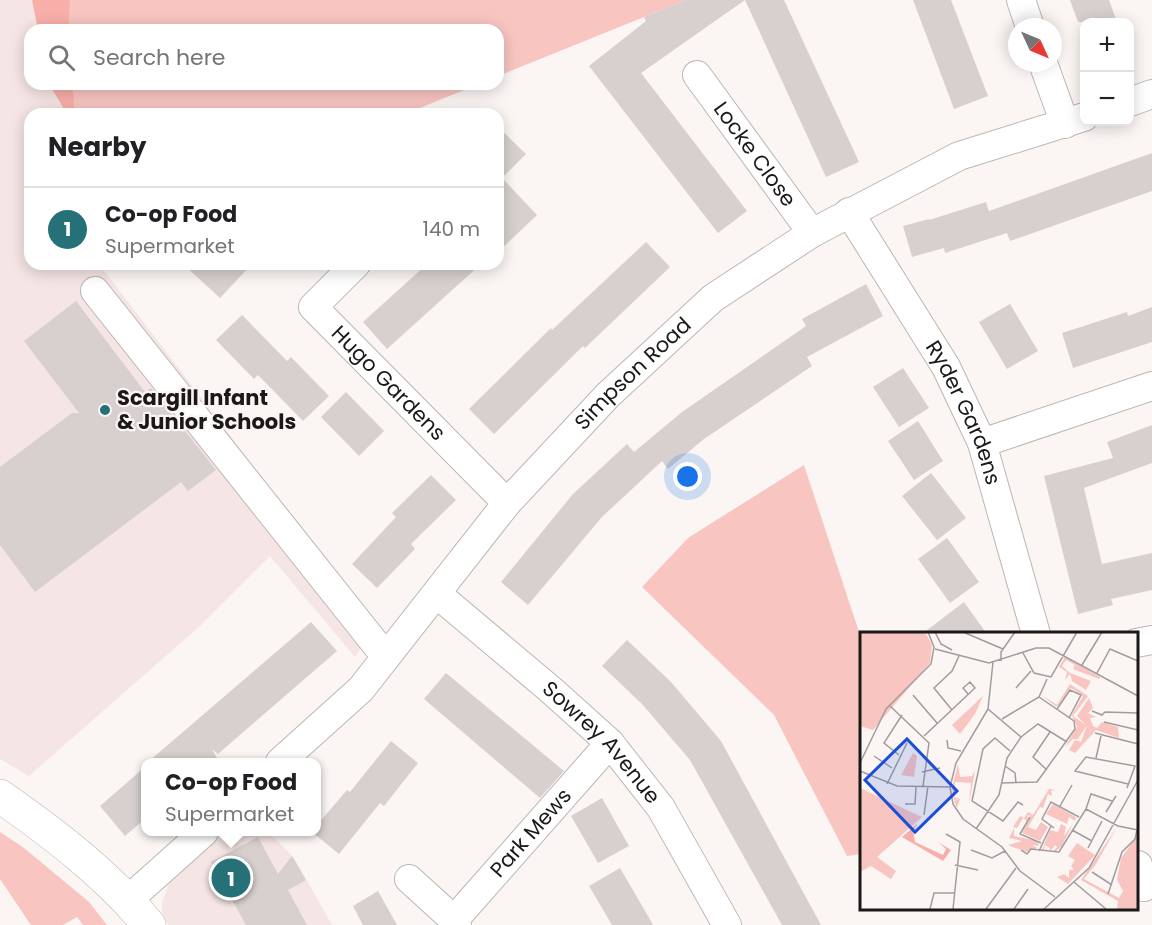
<!DOCTYPE html>
<meta charset="utf-8">
<style>
body{margin:0;font-family:Poppins,sans-serif;background:#f2f2f2;color:#202124}
.controls{position:absolute;right:18px;top:18px;display:grid;overflow:hidden;border-radius:12px;box-shadow:0 3px 15px #0003}
.controls button{width:54px;height:54px;display:grid;place-items:center;padding:0;border:0;border-bottom:2px solid #e0e0e0;background:#fff;color:#202124;font:30px sans-serif}
.compass{position:absolute;left:1008px;top:18px;width:54px;height:54px;border-radius:50%;background:#fff;box-shadow:0 3px 15px #0003;rotate:134deg}
.you{position:absolute;left:688px;top:477px;width:21px;height:21px;margin:-15px;border:4px solid #fff;border-radius:50%;background:#1a73e8;box-shadow:0 0 0 9px #1a73e833}
.badge{display:grid;place-items:center;width:39px;height:39px;border-radius:50%;background:#267077;color:#fff;font-size:20px;font-weight:700}
.pin{position:absolute;translate:-50% -50%;border:3px solid #fff;box-shadow:0 2px 6px #0006}
.popup{position:absolute;left:141px;top:758px;width:180px;height:78px;box-sizing:border-box;display:grid;place-content:center;border-radius:12px;background:#fff;filter:drop-shadow(0 2px 4px #0005);font-size:20px;white-space:nowrap;color:#757577}
.popup b{font-size:22px;color:#202124}
.popup::after{content:'';position:absolute;left:50%;top:100%;margin-left:-12px;border:12px solid transparent;border-top-color:#fff}
.list{margin:0;padding:0;list-style:none}
h2{display:flex;justify-content:space-between;align-items:center;height:78px;margin:0;padding:0 24px;font-size:26px}
h2 small{font-size:20px;font-weight:400;color:#757577}
.list li{display:grid;grid-template-columns:39px 1fr auto;gap:18px;align-items:center;box-sizing:border-box;height:84px;padding:0 24px;border-top:2px solid #e0e0e0}
.list b{display:block;font-size:22px;white-space:nowrap}
.list p{margin:0;font-size:20px;white-space:nowrap;color:#757577}
.list em{font-size:20px;font-style:normal;color:#757577}
.icon{flex:none;width:33px;height:33px;fill:none;stroke:currentColor;stroke-width:2;stroke-linecap:round;stroke-linejoin:round}
.map{position:relative;flex:none;width:1152px;height:925px;overflow:hidden}
.search{position:absolute;background:#fff;box-shadow:0 3px 15px #0003;left:24px;top:24px;width:480px;height:66px;display:flex;align-items:center;gap:15px;box-sizing:border-box;padding:0 21px;border-radius:18px;color:#757577;font-size:22px}
.panel{position:absolute;background:#fff;box-shadow:0 3px 15px #0003;left:24px;top:108px;width:480px;height:162px;border-radius:18px}
.map>svg:first-child{display:block}
.built{fill:#f5e5e4}
.green{fill:#f8c5c1}
.forest{fill:#f8afa9}
.building{fill:#d7d0cf}
.lines{fill:none;stroke-linecap:round;stroke-linejoin:round}
.minor-casing{stroke:#bcb6b5;stroke-width:30}
.tertiary-casing{stroke:#bcb6b5;stroke-width:34}
.minor{stroke:#fff;stroke-width:28}
.tertiary{stroke:#fff;stroke-width:33}
.poi-dot{fill:#267077;stroke:#fbf5f4;stroke-width:2}
.labels{text-anchor:middle;stroke-width:4.5;stroke-linejoin:round;paint-order:stroke}
.street-label{font-size:21px;fill:#1b1818;stroke:#fbf5f4}
.poi-label{font-size:21px;font-weight:bold;fill:#1b1818;stroke:#fbf5f4;text-anchor:start}
.inset-road{fill:none;stroke:#a19d9c;stroke-width:1.5}
.view{fill:#1d4ed8;fill-opacity:0.15;stroke:#1d4ed8;stroke-width:3}
.inset-edge{fill:none;stroke:#1b1818;stroke-width:3}
</style>
<div class="map">
<svg width="1152" height="925" viewBox="0 0 1152 925">
<rect width="100%" height="100%" fill="#fbf5f4"/>
<path class="built" d="M0 0H70L69 30H30V84H73L75 114H30V264H99L376 626 355 657 270 556 200 626 29 776 0 759Z
M226 832H269L294 858 332 925H168L162 912V903L168 886 173 878Z"/>
<path class="green" d="M70 0H686L498 76V30H69Z
M73 84H479L405 114H75Z
M804 465 861 638V854L847 856 774 715 642 587 688 538Z
M0 832 24 848 89 902 107 925H83L77 917 63 925H31L0 879Z"/>
<path class="forest" d="M32 0H70L69 30H38Z
M49 84H73L75 114H67Z"/>
<path class="building" d="M686 0H784L859 162 826 177 745 0 641 73 747 211 718 233 589 66 646 21 644 17Z
M913 0H951L988 96 954 109Z
M1070 0H1109L1117 22H1078Z
M498 127 526 154 502 178 537 215 498 252Z
M1152 153V191L1010 241 1007 233 945 253 944 248 912 257 903 226 929 219V220L986 202 989 211Z
M646 242 670 267 585 348 583 346 494 434 469 409 551 328 552 330Z
M183 264H252L220 298Z
M427 264H481L387 349 363 322Z
M866 284 883 316 807 357 812 366 704 439 668 469 662 461 602 517 528 605 501 582 573 494 627 444 634 452 682 412 806 326 802 319Z
M76 301 145 392 151 388 216 470 188 491 181 482 35 592 0 545V467L72 413H79L24 341Z
M1010 304 1038 351 1007 369 979 322Z
M1152 307V342L1073 368 1062 333 1127 312 1128 316Z
M242 315 287 361 291 357 329 396 303 421 258 375 254 379 216 340Z
M903 368 929 408 899 427 873 387Z
M346 392 384 431 359 456 321 417Z
M918 421 943 461 914 480 888 441Z
M1152 425V463L1084 488 1102 564 1152 553V590L1111 599 1113 605 1078 614 1044 476 1113 458 1107 442Z
M931 473 966 518 937 540 902 496Z
M431 475 456 500 411 544 415 549 377 588 352 564 396 517 392 513Z
M947 538 979 582 950 603 918 559Z
M964 602 987 634H922Z
M311 622 337 651 218 754 212 749 219 762H148Z
M627 640 671 682 721 741 821 925H782L690 760 643 705 602 666Z
M446 673 564 771 540 798 424 699Z
M391 741 418 763 384 806 380 803 339 854 312 832 316 831V826L347 790 350 792Z
M146 766V818L125 836 100 806Z
M602 798 629 846 598 863 571 816Z
M258 837 278 874 292 856 306 880 288 890 307 925H246L211 862Z
M620 868 648 916 653 925H612L589 886Z
M378 891 397 925H363L353 906Z"/>
<g class="lines">
<g class="minor-casing">
<g id="minor">
<path d="M1021 0 1030 27"/>
<path d="M1043 63 1065 124"/>
<path id="s1" d="M697 75 812 233"/>
<path d="M1130 102 1152 94"/>
<path id="s2" d="M849 212 946 367 982 443 1036 634"/>
<path id="s3" d="M356 264 313 307 507 503"/>
<path d="M95 291 386 657"/>
<path d="M982 443 1152 386"/>
<path id="s4" d="M437 594 551 690 610 743 661 808 727 925"/>
<path d="M1136 643 1152 640"/>
<path id="s5" d="M280 762 361 689 507 503 608 395 713 298 812 233 959 156 1084 117"/>
<path d="M1136 866 1138 865 1144 887"/>
<path d="M409 879 454 920"/>
<path d="M128 900 204 832"/>
<path id="s6" d="M457 925 454 920 610 743"/>
</g>
</g>
<g class="tertiary-casing">
<path id="tertiary" d="M0 796C54 834 107 874 149 925"/>
</g>
<use href="#minor" class="minor"/>
<use href="#tertiary" class="tertiary"/>
</g>
<circle class="poi-dot" cx="105" cy="410" r="6"/>
<g class="labels">
<g class="street-label">
<text dy="7" stroke="none"><textPath href="#s1" startOffset="98">Locke Close</textPath></text>
<text dy="7" stroke="none"><textPath href="#s5" startOffset="526">Simpson Road</textPath></text>
<text dy="7" stroke="none"><textPath href="#s3" startOffset="168">Hugo Gardens</textPath></text>
<text dy="7" stroke="none"><textPath href="#s2" startOffset="232">Ryder Gardens</textPath></text>
<text dy="7" stroke="none"><textPath href="#s4" startOffset="222">Sowrey Avenue</textPath></text>
<text dy="7" stroke="none"><textPath href="#s6" startOffset="122">Park Mews</textPath></text>
</g>
<g class="poi-label">
<text x="117" y="405">Scargill Infant<tspan x="117" dy="24">&amp; Junior Schools</tspan></text>
</g>
</g>
<g transform="translate(860 632)">
<rect width="278" height="278" fill="#fbf5f4"/>
<path d="M0 0H65L72 13 70 31 13 98 0 94ZM205 25 240 45 239 47 213 37 215 33 206 28 202 34 210 41 231 49 226 58 212 49 210 42 205 48 207 40 199 35ZM210 52 228 64 213 84 226 93 217 84 229 66 233 76 228 81 236 85 230 86 233 94 237 96 242 90 258 95 259 106 236 98 215 121 209 118 215 108 221 110 227 93 218 107H213L205 115 217 95 212 83 223 64 211 56 198 74H195L182 63 197 73ZM123 64 115 82 100 102 92 93ZM53 121 57 124 54 145 41 143ZM98 132 100 145 112 144 115 138 109 173 111 151 95 150 94 165 100 167 97 176 94 169 99 167 94 168 92 156ZM0 156 62 185 17 225 36 239 31 247 11 234 0 240ZM189 157H192L195 159 191 158 192 164 188 162 183 176 180 175 168 195 176 198 181 190 188 195 180 209 162 201 171 184 168 183 167 189 163 186 157 196 153 195 160 184 164 186 168 180 173 183ZM193 172 214 184 216 186 215 189 209 185 207 192 186 182ZM201 192 206 195 204 204 213 192 202 214 195 220H192L197 215 195 213 190 220V216L185 213 184 217H188L182 218 190 198 198 200ZM257 195 236 232 224 247 259 266 263 259 257 248 261 226 277 204V277H257L258 269 221 248ZM154 196V204L174 208 178 211 179 214 172 213 177 216 166 220 148 213 162 209 149 206ZM217 211 235 223 208 252 197 245 204 242 209 246V238H214L211 234 215 228 208 224Z" fill="#f8c5c1"/>
<path d="M58 191 53 199 55 210 83 223 86 217 78 210 91 218 83 229 42 205Z" fill="#f8afa9"/>
<path class="inset-road" d="M75 0 81 12 92 18M103 0 143 17M75 17 129 31 176 16H189L278 64M163 21 174 41 191 45 217 0M141 29V20L155 0M133 30 128 77 96 131 90 155 93 172 103 187 142 215 160 239 195 265M222 33 242 0M237 41 250 17 278 29M156 56 171 39M53 63 77 91M30 74 69 111 63 154M128 77 161 105M197 77 210 58 221 63 209 86M92 78 74 56 92 39 99 24M232 79 242 83 245 80 278 81M142 87 179 65 187 47M244 90 278 98M235 101 278 112M64 104 115 56 110 50 103 56 108 62M87 108 88 116 101 119M150 119 135 106 123 117 112 169 143 189 158 170 163 173M39 123 24 111 42 83M14 124 32 136M236 126 241 104M0 131 26 77 71 32 74 15 68 0M145 134 155 141 156 151M187 138 173 125 190 100M0 139 37 154 90 155M62 140 80 136M141 151 177 150 215 97 214 89 179 65M27 152 47 111M267 156 275 134 226 125 215 139 268 152M45 172H55L56 155M200 174 212 153M226 177 231 162 252 169M246 180 256 164M64 183 68 154M170 185 160 202 181 211M194 196 182 187 191 170 219 185M116 197 139 163 147 126 161 105 178 92 207 110M212 198 232 209M86 202 100 210 93 277M228 216 242 189M111 218 132 226 145 219M161 218 167 222 171 217 199 220 226 177 258 194 278 198M179 219 191 194M95 233 118 238M232 240 252 253M214 250 246 277M248 262 262 220 275 207 277 198M70 277 74 261H94M126 277 156 236M154 277 168 257M184 277 229 236 278 148"/>
<path class="view" d="M47 107 97 159 55 200 5 148Z"/>
<rect width="278" height="278" class="inset-edge"/>
</g>
</svg>
<div class="controls">
<button>+</button>
<button>−</button>
</div>
<svg class="compass" viewBox="-18 -18 36 36"><path d="M0-13l5 13h-10z" fill="#e53935"/><path d="M0 13l5-13h-10z" fill="#757577"/></svg>
<div class="you"></div>
<div class="pin badge" style="left:231px;top:878px">1</div>
<div class="popup"><b>Co-op Food</b>Supermarket</div>
<div class="search"><svg class="icon" aria-label="search" viewBox="0 0 24 24"><circle cx="10" cy="10" r="6"/><path d="M15 15l6 6"/></svg>Search here</div>
<section class="panel">
<h2>Nearby<small></small></h2>
<ul class="list">
<li><span class="badge">1</span><div><b>Co-op Food</b><p>Supermarket</p></div><em>140 m</em></li>
</ul>
</section>
</div>
